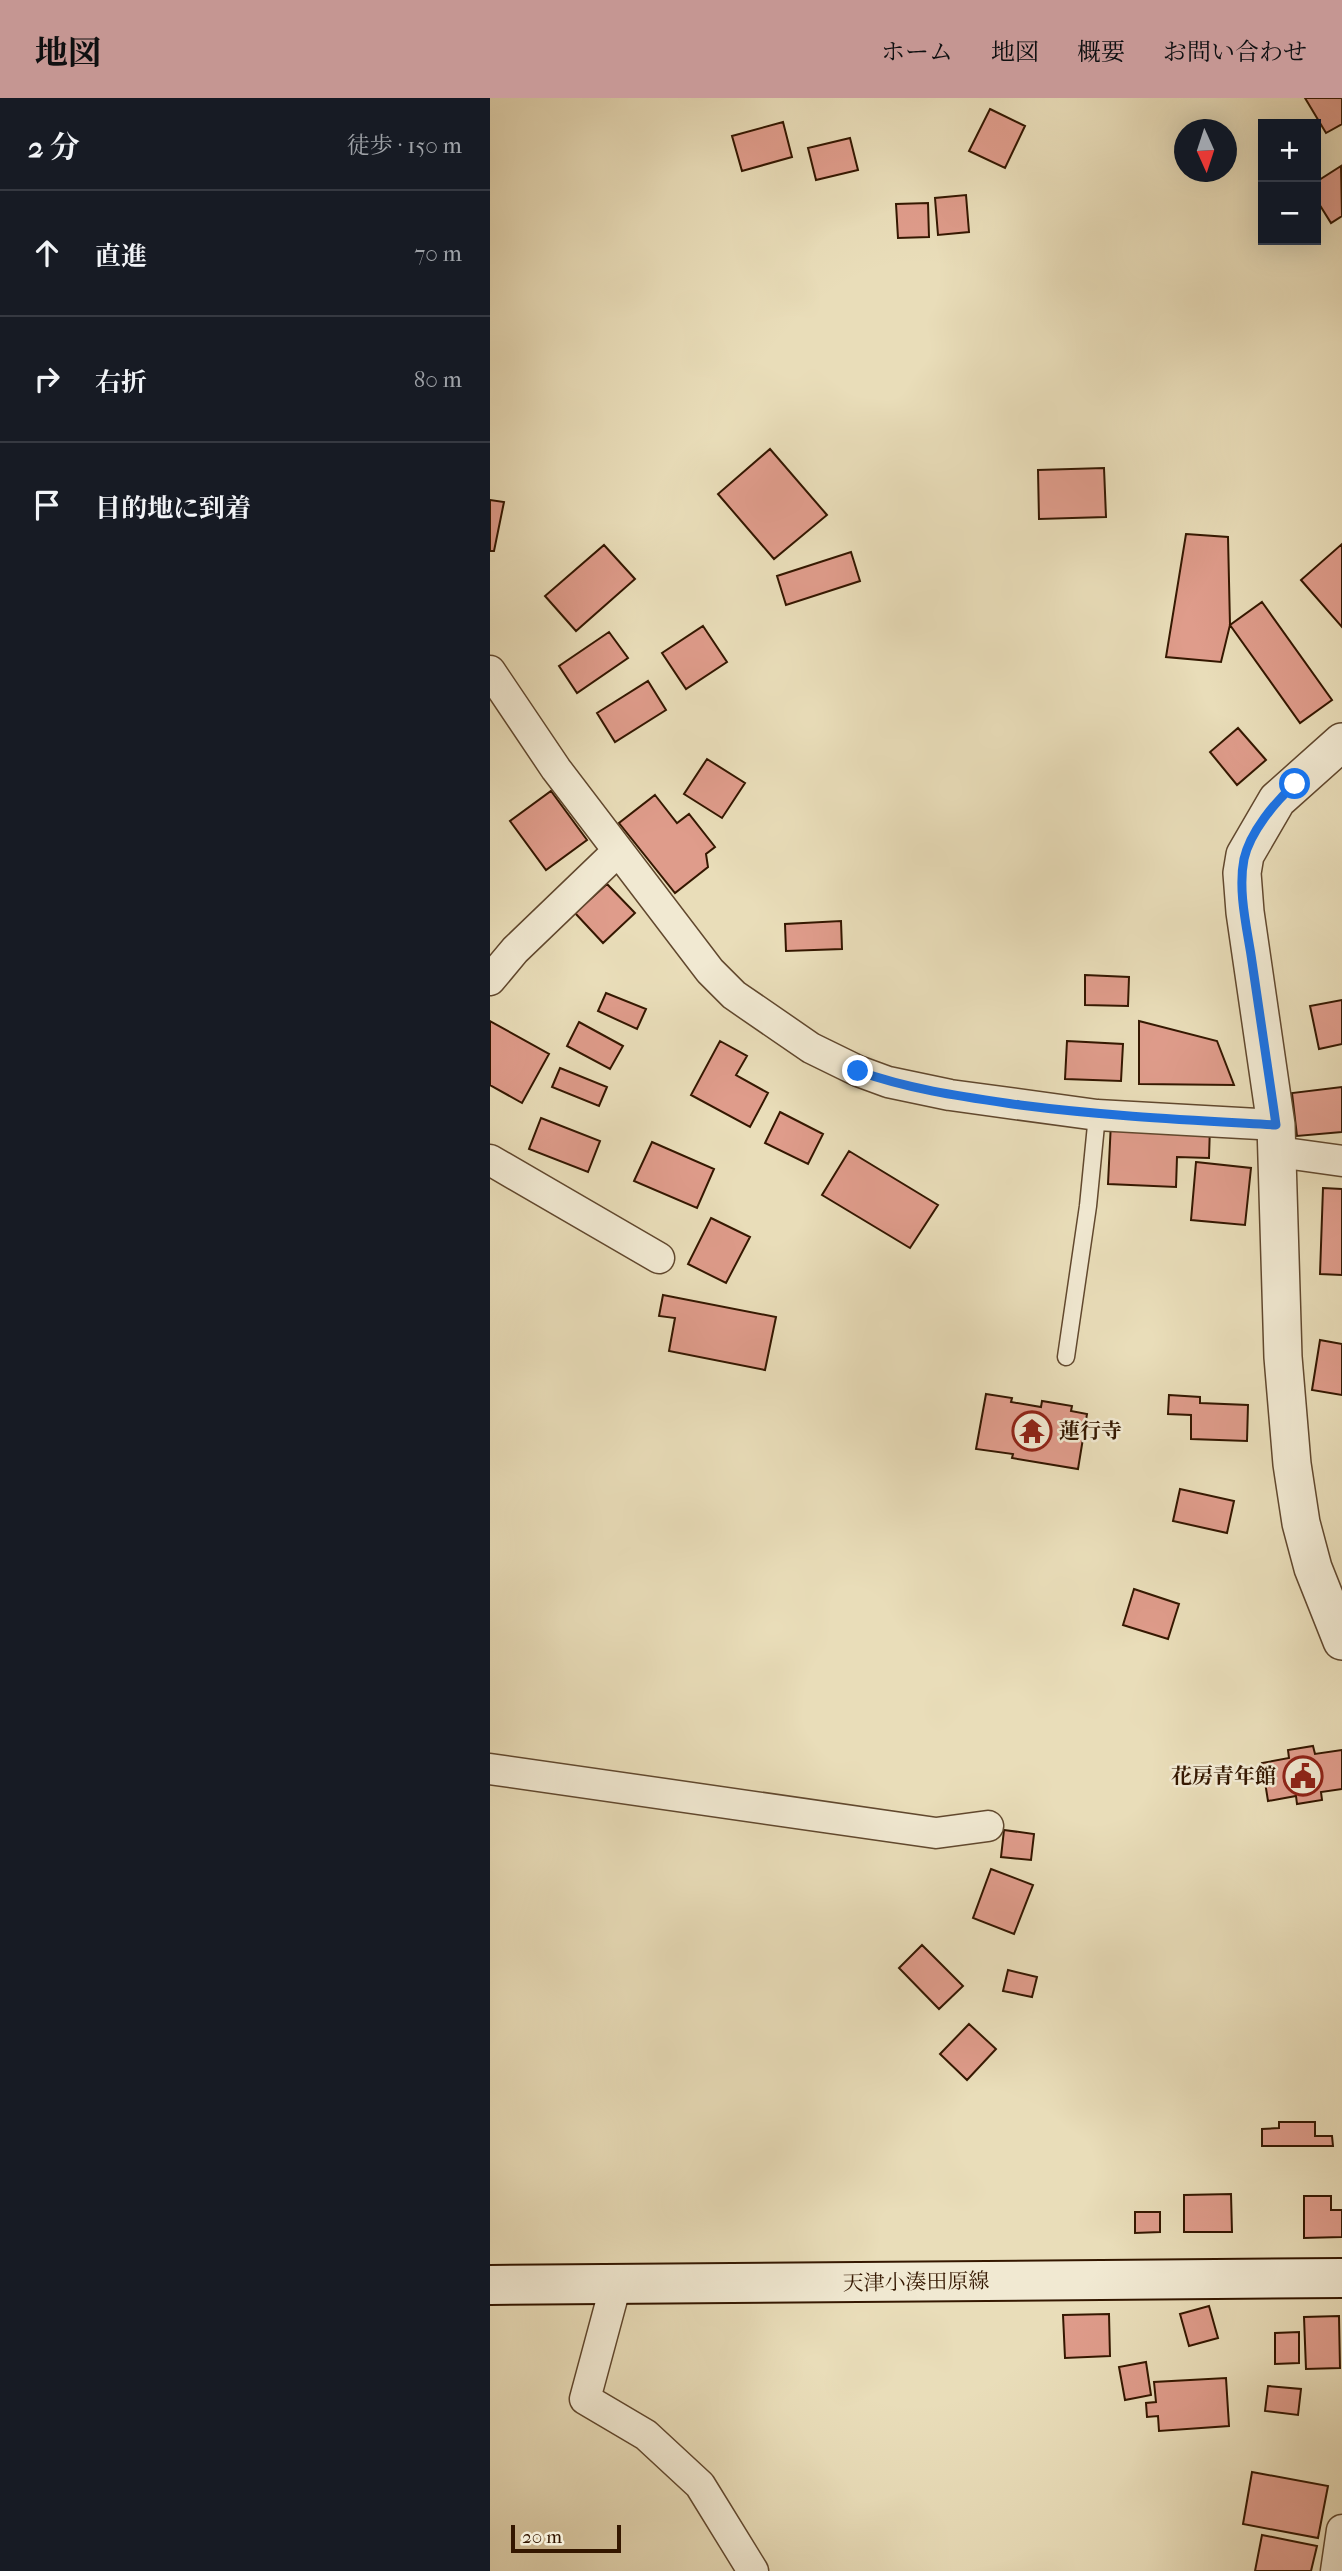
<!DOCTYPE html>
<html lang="ja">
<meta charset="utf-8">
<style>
body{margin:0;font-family:"IM FELL French Canon","Noto Serif JP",serif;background:#242831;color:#f1f3f6}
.controls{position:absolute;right:21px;top:21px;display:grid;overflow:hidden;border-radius:0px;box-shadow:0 7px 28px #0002}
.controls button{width:63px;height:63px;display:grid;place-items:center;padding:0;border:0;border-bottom:2px solid #363941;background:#171b24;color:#f1f3f6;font:35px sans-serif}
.compass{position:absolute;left:684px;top:21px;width:63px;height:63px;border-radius:50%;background:#171b24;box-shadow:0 7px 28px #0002;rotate:177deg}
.scale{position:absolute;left:21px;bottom:18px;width:110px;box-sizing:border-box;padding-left:7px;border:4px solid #341700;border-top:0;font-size:19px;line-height:24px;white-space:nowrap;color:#341700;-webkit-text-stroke:5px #f1e9d2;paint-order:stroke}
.stop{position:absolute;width:21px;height:21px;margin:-16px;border:5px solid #1a73e8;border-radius:50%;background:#fff}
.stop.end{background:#1a73e8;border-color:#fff;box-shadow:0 2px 7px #0008}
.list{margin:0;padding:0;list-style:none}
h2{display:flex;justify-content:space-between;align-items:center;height:91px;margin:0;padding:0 28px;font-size:30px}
h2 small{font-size:23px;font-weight:400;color:#9ea1a6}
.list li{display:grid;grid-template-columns:46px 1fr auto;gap:21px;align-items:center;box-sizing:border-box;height:126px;padding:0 28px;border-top:2px solid #363941}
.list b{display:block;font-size:26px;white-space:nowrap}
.list em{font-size:23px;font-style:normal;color:#9ea1a6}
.icon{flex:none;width:38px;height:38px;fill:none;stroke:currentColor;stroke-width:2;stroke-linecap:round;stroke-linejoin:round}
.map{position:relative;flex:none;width:852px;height:2473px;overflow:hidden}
header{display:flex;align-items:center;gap:42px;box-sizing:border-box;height:98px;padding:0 35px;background:#c59692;color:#111}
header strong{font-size:33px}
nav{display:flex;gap:38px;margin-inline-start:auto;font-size:24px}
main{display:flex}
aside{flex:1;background:#171b24}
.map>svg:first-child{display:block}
.building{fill:#df9c8b;stroke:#341700;stroke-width:2}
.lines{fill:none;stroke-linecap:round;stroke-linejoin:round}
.service-casing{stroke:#61482e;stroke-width:19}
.minor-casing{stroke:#61482e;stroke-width:33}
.tertiary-casing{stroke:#61482e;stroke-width:40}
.secondary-casing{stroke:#341700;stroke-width:42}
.service{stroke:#f1e9d2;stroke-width:16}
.minor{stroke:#f1e9d2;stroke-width:30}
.tertiary{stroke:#f1e9d2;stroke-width:37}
.secondary{stroke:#f1e9d2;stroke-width:38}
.route{stroke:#1a73e8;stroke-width:9}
.labels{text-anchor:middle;stroke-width:5;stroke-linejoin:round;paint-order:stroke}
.poi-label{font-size:21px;font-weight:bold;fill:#341700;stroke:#f1e9d2;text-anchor:start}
.street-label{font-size:21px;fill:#341700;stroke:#f1e9d2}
</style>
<header>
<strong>地図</strong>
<nav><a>ホーム</a><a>地図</a><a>概要</a><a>お問い合わせ</a></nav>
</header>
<main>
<aside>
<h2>2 分<small>徒歩 · 150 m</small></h2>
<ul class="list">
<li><svg class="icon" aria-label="ahead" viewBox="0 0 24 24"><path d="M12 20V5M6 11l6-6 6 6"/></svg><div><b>直進</b></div><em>70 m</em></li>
<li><svg class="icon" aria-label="right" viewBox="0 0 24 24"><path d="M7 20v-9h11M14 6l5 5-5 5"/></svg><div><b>右折</b></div><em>80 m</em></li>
<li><svg class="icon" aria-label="arrive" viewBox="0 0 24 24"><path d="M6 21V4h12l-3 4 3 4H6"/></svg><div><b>目的地に到着</b></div></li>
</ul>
</aside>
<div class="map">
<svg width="852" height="2473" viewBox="0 0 852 2473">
<rect width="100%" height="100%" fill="#e9ddb9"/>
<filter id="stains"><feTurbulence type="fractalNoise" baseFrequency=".00286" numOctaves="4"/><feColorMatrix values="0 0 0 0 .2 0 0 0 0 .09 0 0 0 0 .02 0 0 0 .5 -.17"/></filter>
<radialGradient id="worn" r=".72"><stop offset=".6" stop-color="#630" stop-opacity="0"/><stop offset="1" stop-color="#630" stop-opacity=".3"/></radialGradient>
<path class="building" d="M815 0H852V26L836 35Z
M500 11 535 28 515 70 479 53Z
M293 24 302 59 252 73 242 38Z
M360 40 368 72 326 82 318 50Z
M851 68 852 118 841 125 826 101V84Z
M476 97 479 134 448 137 445 100Z
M438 105 439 139 408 140 406 106Z
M280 351 337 417 284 461 228 396Z
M614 370 616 419 549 421 548 372Z
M0 402 14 404 4 453H0Z
M696 436 738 439 740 527 731 564 676 559Z
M852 446V529L811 482Z
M114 447 145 481 86 533 55 498Z
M361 454 370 483 296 507 287 478Z
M772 504 842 602 810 625 740 527Z
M213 528 237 564 196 591 172 555Z
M119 534 138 560 87 595 69 568Z
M158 583 176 612 125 644 107 615Z
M748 630 776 662 747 687 720 654Z
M217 661 255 685 232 720 194 696Z
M61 693 97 742 56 772 20 723Z
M165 697 187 725 199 716 225 749 216 756 218 769 185 795 129 725Z
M117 786 145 815 113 845 85 815Z
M351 823 352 851 296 853 295 826Z
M595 877 639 879 638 908 595 907Z
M116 895 156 911 147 931 108 913Z
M852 902V946L829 951 820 908Z
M0 923 59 956 32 1005 0 987Z
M649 923 727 943 744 987 649 986Z
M89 924 133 948 120 971 77 948Z
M230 943 257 958 246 977 278 995 260 1029 201 997Z
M577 943 633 946 631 983 575 981Z
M70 970 117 989 109 1008 62 989Z
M852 989V1034L807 1038 802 995Z
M290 1014 333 1036 318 1066 275 1045Z
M51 1020 110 1043 98 1074 39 1051Z
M621 1024 720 1028 719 1060 687 1059 686 1089 618 1086Z
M162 1044 224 1071 207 1110 144 1083Z
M359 1053 448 1107 420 1150 332 1097Z
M706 1064 761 1070 755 1127 701 1122Z
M833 1090 852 1091V1177L830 1176Z
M221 1120 260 1139 236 1185 198 1166Z
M173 1197 286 1219 275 1272 179 1253 185 1220 169 1218Z
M830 1242 852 1246V1297L822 1292Z
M496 1296 522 1300 521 1304 551 1309 552 1303 582 1308 581 1313 597 1316 588 1371 522 1360 523 1356 486 1351Z
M679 1297 710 1299V1305L758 1307 757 1343 701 1341V1317L678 1316Z
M690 1391 744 1403 737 1435 683 1423Z
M644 1491 689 1506 678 1541 633 1527Z
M823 1648 825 1656 852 1652V1691L831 1694 832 1702 807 1706 806 1698 778 1703 772 1665 799 1660 798 1652Z
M514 1732 544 1736 541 1762 511 1759Z
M501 1771 543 1787 524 1836 483 1820Z
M432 1847 473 1888 449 1911 409 1870Z
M518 1872 547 1879 542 1899 513 1893Z
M479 1926 506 1951 477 1982 450 1956Z
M789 2024H825V2038H842L843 2048H772V2031L789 2030Z
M741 2096 742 2134H694V2097Z
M814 2098H841V2112H852V2139L814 2140Z
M645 2114H670V2134L645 2135Z
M719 2208 728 2240 699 2248 690 2216Z
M619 2216 620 2258 575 2260 573 2217Z
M849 2218 850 2270 816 2271 814 2219Z
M809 2234V2265L785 2266V2235Z
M656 2264 661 2297 635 2302 629 2269Z
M736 2280 739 2328 669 2333 668 2318 657 2319 656 2305 666 2304 664 2284Z
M778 2288 811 2291 808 2317 775 2313Z
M762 2374 838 2388 828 2440 753 2426Z
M772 2437 827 2448 821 2473H765Z"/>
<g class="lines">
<g class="service-casing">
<path id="service" d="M576 1259 598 1108 607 1017"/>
</g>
<g class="minor-casing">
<path id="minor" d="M0 573 66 671 220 873 244 897 321 950 368 973 398 984 460 997 607 1017 786 1027
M0 882 25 852 128 753
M788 1054 852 1063
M0 1062 169 1160
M0 1671 446 1735 498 1728
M126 2186 95 2301 156 2337 210 2387 263 2473
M846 2473 852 2432"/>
</g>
<g class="tertiary-casing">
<path id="tertiary" d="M852 644 787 702 755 757 752 775 755 814 786 1027 793 1259 802 1366 811 1425 823 1470 852 1543"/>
</g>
<g class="secondary-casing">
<path id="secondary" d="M0 2187 852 2180"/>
</g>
<use href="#service" class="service"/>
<use href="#minor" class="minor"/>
<use href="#tertiary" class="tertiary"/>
<use href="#secondary" class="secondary"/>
</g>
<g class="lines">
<path class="route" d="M368 973C421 992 475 999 530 1007 615 1018 700 1022 786 1027 778 970 769 913 761 857 756 826 748 791 754 761 760 734 785 704 805 686"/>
</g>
<defs>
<g id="temple-ring" transform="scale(2.0125)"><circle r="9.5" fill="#f1e9d2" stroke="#8f2418" stroke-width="1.5"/><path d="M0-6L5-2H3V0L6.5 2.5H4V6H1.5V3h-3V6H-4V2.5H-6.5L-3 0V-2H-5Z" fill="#8f2418"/></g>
<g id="civic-ring" transform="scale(2.0125)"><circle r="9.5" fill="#f1e9d2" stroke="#8f2418" stroke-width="1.5"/><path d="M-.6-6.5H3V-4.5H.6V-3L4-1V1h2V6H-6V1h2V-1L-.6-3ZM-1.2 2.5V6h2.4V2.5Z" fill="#8f2418"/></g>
</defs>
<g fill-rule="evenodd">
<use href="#temple-ring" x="542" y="1333"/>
<use href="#civic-ring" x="813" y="1678"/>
</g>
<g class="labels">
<g class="poi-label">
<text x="569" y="1340">蓮行寺</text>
<text x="786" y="1685" text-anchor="end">花房青年館</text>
</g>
<g class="street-label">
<text transform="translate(426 2184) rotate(-1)" y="7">天津小湊田原線</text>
</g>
</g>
<rect width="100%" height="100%" filter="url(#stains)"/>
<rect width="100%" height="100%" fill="url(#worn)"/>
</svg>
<div class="controls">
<button>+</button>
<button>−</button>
</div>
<svg class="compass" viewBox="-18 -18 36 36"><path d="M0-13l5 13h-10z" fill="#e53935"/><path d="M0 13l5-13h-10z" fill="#9ea1a6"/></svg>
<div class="scale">20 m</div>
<div class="stop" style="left:805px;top:686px"></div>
<div class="stop end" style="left:368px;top:973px"></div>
</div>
</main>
